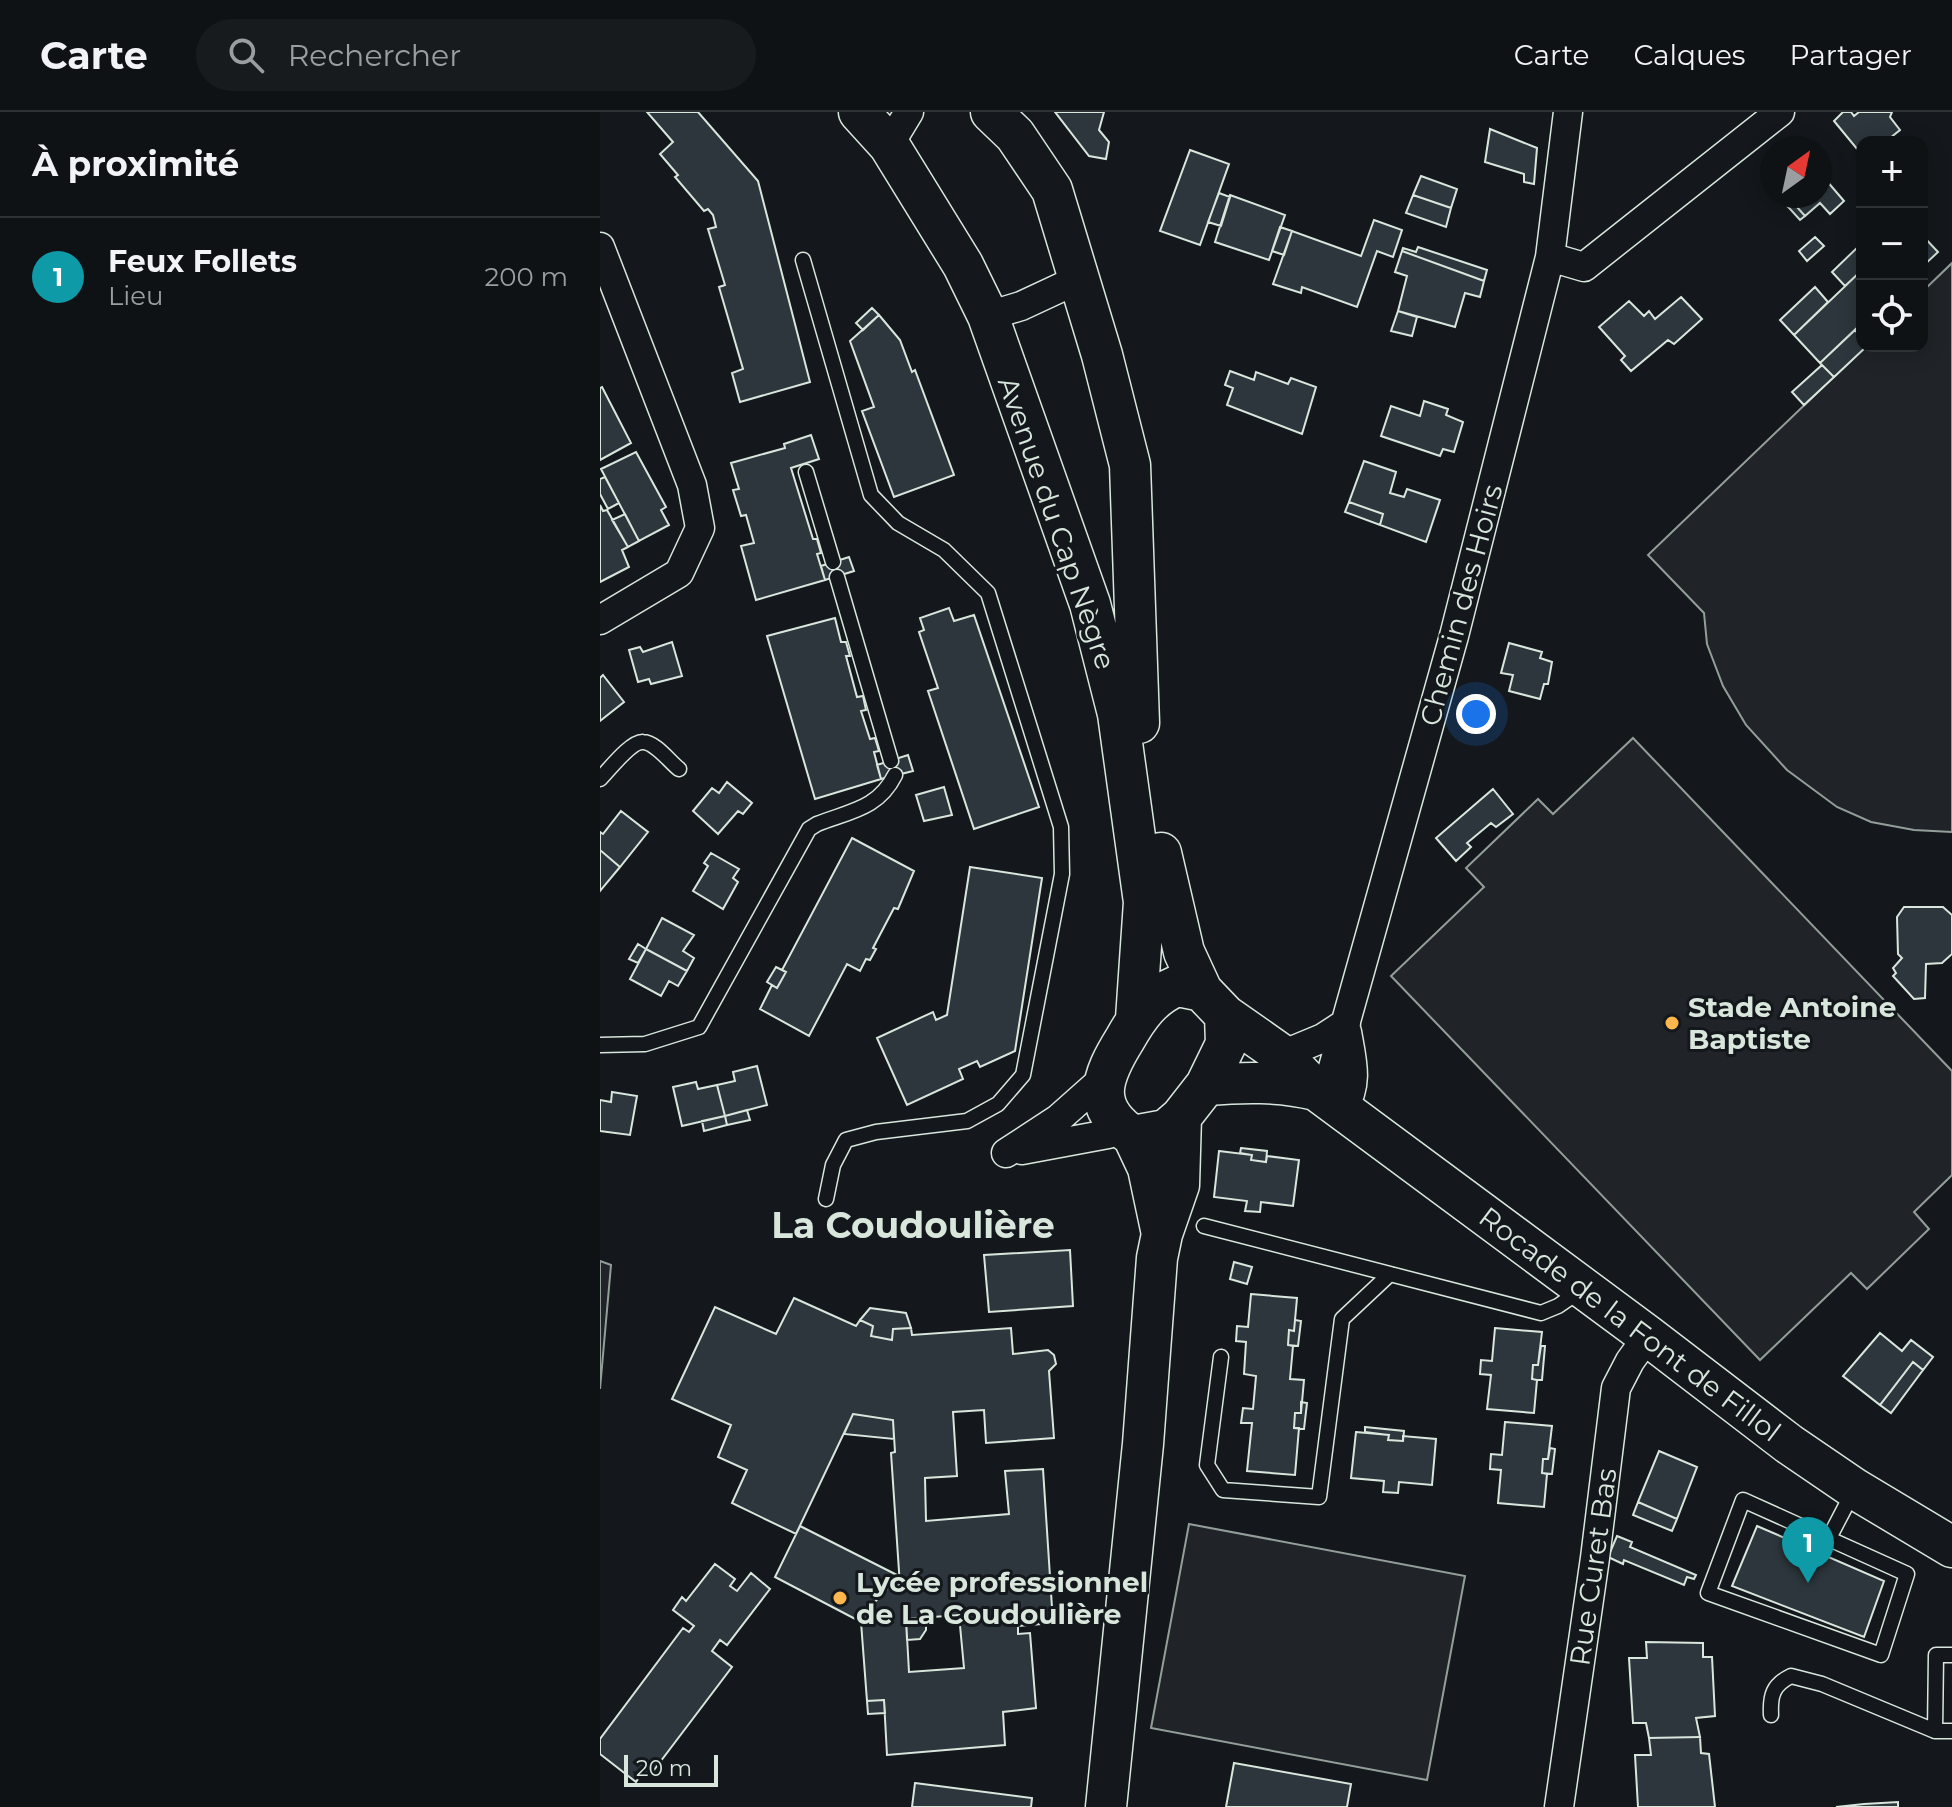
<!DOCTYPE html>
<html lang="fr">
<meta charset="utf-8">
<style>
body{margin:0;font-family:Montserrat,sans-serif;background:#181b1e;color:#f1f3f6}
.controls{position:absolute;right:24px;top:24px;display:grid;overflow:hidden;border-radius:16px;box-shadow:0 4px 20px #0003}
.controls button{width:72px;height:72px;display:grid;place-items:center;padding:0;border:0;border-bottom:2px solid #2f3234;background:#0f1215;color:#f1f3f6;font:40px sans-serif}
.compass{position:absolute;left:1160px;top:24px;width:72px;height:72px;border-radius:50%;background:#0f1215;box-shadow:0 4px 20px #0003;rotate:33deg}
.scale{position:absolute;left:24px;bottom:20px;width:94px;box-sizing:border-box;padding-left:8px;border:4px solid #d8e6dc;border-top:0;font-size:22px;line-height:28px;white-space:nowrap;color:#d8e6dc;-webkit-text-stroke:6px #14181c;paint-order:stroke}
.you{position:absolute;left:876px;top:602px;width:28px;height:28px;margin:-20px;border:6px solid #fff;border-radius:50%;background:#1a73e8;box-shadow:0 0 0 12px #1a73e833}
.badge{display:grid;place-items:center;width:52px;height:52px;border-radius:50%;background:#db2777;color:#fff;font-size:26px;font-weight:700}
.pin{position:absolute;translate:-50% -66px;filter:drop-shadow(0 2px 4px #0008)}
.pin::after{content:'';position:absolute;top:42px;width:28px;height:24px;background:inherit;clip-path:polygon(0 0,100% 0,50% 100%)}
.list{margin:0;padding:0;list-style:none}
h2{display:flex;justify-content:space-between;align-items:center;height:104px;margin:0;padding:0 32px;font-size:34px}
h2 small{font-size:26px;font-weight:400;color:#9b9ea0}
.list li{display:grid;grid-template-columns:52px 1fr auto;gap:24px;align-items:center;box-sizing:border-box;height:120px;padding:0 32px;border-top:2px solid #2f3234}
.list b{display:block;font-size:30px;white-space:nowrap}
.list p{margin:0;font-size:26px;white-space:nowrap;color:#9b9ea0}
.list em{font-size:26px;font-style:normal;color:#9b9ea0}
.icon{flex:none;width:44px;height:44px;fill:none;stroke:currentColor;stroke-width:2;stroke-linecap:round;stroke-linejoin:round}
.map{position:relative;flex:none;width:1352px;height:1695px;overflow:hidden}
header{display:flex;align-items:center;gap:48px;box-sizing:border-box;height:112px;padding:0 40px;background:#0f1215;border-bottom:2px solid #2f3234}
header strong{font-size:38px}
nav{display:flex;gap:44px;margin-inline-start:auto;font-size:28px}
.search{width:560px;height:72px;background:#181b1e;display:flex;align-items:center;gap:20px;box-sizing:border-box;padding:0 28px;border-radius:44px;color:#9b9ea0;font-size:30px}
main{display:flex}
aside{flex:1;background:#0f1215}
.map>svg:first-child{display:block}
.green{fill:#202428;stroke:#939e99;stroke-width:2}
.building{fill:#2c363c;stroke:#d8e6dc;stroke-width:2;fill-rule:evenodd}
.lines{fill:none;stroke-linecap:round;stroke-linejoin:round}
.lane-casing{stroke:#d8e6dc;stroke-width:17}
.street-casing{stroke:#d8e6dc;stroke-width:31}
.secondary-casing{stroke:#d8e6dc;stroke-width:43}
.lane{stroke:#14181c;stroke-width:14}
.street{stroke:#14181c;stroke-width:28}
.secondary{stroke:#14181c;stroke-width:40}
.poi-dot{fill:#ffb74d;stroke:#14181c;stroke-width:3}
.labels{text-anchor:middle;stroke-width:6;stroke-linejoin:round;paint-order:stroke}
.street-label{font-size:28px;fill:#d8e6dc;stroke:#14181c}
.poi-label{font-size:28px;font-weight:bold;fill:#d8e6dc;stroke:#14181c;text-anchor:start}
.district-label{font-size:36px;font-weight:bold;fill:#d8e6dc;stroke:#14181c}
</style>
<header>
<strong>Carte</strong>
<div class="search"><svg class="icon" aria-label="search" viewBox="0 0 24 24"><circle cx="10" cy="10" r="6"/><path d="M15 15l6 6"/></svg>Rechercher</div>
<nav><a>Carte</a><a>Calques</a><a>Partager</a></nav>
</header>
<main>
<aside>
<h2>À proximité<small></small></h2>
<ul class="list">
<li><span class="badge" style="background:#0f9aa8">1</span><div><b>Feux Follets</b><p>Lieu</p></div><em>200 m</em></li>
</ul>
</aside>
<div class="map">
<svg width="1352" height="1695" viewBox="0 0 1352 1695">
<rect width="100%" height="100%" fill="#14181c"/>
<path class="green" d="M1352 151V720L1314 718 1271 710 1237 695 1187 658 1146 613 1123 574 1107 532 1104 501 1048 443 1266 234H1322V180Z
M1033 626 1352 959V1063L1314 1100 1329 1117 1267 1177 1251 1161 1160 1248 791 864 884 775 866 756 938 687 953 702Z
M0 1149 11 1153 0 1277Z
M589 1412 865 1464 827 1668 551 1616Z"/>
<path class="building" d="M47 0H98L158 69 210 270 140 290 132 261 143 257 119 175 125 173 108 117 116 115 113 103 108 97 104 99 75 65 78 63 60 42 73 30Z
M455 0H504L499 18 509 30 506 47 489 44Z
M1243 0H1251L1254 4 1259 0H1292L1290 5 1300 18 1285 30H1262V43L1234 9Z
M890 17 937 36 934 72 924 70V62L885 50Z
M590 38 629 52 600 133 560 119Z
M1220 53 1224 57 1220 61 1244 89 1230 102 1220 91 1205 104 1187 84H1220Z
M821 64 857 77 851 96 813 83Z
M619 81 630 85 621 114 608 110Z
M630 83 685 103 669 148 615 130Z
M813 83 851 96 846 115 806 101Z
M1187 84 1205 104 1200 108 1181 87Z
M774 108 802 118 793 145 777 139 757 195 702 175 701 181 673 172 692 119 761 144Z
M680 115 692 119 684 143 672 139Z
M1322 123 1338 140 1322 155Z
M1215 125 1224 134 1207 149 1199 139Z
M1262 131V158L1245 174 1232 160Z
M818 135 887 158 884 169 802 139 803 136 816 140Z
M802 139 884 169 880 185 865 181 855 215 798 199 807 164 795 160Z
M1262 158V211L1220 251 1194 223Z
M1215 175 1228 190 1194 223 1180 208Z
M1081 185 1102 207 1074 232 1068 228 1031 259 1021 248 1025 244 999 215 1029 189 1044 204 1049 199 1055 207Z
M272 196 279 203 263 218 256 211Z
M798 199 817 205 812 224 791 219Z
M279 203 300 228 312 260 315 258 354 363 294 385 262 299 274 295 250 229Z
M1255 218 1262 226V234H1267L1234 265 1220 251Z
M1222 253 1234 265 1204 293 1192 280Z
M630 259 654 268 656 260 688 272 691 266 716 275 702 322 627 293 633 276 625 273Z
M2 275 31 331 0 348V276Z
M824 289 848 297 846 303 863 310 854 340 843 337 840 344 781 324 791 294 820 304Z
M211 323 219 347 191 356 213 427H217L221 441 217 442 225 468 156 488 141 434 154 431 146 403 141 404 133 378 139 377 131 351 185 336 184 332Z
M36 340 66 395 61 398 69 413 39 429 1 357Z
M764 349 796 360 790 381 804 385 807 377 840 388 826 430 780 413 783 402 749 390Z
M5 365 19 391 8 397 0 382V367Z
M749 390 783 402 780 413 745 400Z
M0 393 3 399 7 398 28 435 22 438 29 455 0 470Z
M25 402 39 429 28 435 12 408Z
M249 445 254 459 225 468 221 454Z
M349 496 354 509 374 503 439 695 374 717 328 579 338 576 319 520 324 518 320 506Z
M235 506 241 530H246L250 544H246L257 585 263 584 266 598 261 599 270 627 275 626 279 639 274 640 281 667 215 687 167 524Z
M72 530 82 564 51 572 49 567 38 570 29 538 40 535 43 540Z
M909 531 942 540 940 546 952 550 948 572H944L940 587 909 579 913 563 901 561Z
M3 563 24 590 0 609V566Z
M308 643 313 659 281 667 277 653Z
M127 670 152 691 143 702 138 699 118 722 93 699 112 676 119 681Z
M344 675 352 703 324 709 316 683Z
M893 677 913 702 896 715 891 711 867 731 871 735 856 749 836 726Z
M21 699 48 720 20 755 0 738V720L3 722Z
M252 726 314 759 298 797 294 796 273 836 276 837 270 848 266 847 260 859 247 852 209 924 160 897 172 873 177 876 186 860 182 858Z
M0 738 20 755 0 779Z
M111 741 139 757 133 766 138 770 123 797 93 779 108 754 104 751Z
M370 755 442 766 415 939 380 955 377 949 359 957 363 967 307 993 277 926 333 900 336 908 347 903Z
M1304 795H1343L1352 803V842L1342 851 1326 852 1325 886 1314 887 1293 864 1296 861 1293 856 1302 846 1298 842 1297 805Z
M62 806 94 823 83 839 94 846 87 859 46 837Z
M38 832 46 837 38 851 29 847Z
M46 837 87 859 78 874 69 869 61 884 30 867Z
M176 855 186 860 177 876 167 870Z
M157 954 167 993 125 1004 117 973 135 969 133 960Z
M96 970 98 977 117 973 125 1004 82 1014 73 975Z
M12 980 37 984 30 1023 0 1019V988L11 990Z
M147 998 150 1008 127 1013 125 1004Z
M125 1004 127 1013 104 1019 102 1009Z
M641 1036 667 1039 666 1050 651 1048 652 1043 640 1041Z
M619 1039 652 1043 651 1048 666 1050 667 1044 699 1048 693 1094 661 1090 660 1100 645 1099 647 1089 614 1085Z
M470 1138 473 1194 389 1200 384 1143Z
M634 1150 652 1155 647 1172 630 1167Z
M651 1182 697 1186 694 1219 689 1218 688 1233 693 1234 690 1267 704 1268 701 1301H695L694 1316H699L695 1363 647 1359 652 1311H641L643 1296 653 1297 656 1264 644 1262 646 1230 636 1229 637 1214 648 1215Z
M194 1186 256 1214 260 1208 273 1214 271 1224 292 1228 293 1217 311 1216 312 1223 411 1216 413 1242 448 1238 454 1243 456 1252 449 1259 454 1326 386 1331 384 1298 353 1300 357 1364 325 1366 326 1409 409 1402 405 1359 443 1357 453 1511 418 1514V1522L430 1521 436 1596 403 1600 405 1633 287 1643 284 1588 267 1589 261 1510 269 1504 268 1497 292 1472 300 1474 291 1341 295 1340 293 1308 253 1302 196 1422 132 1391 147 1358 118 1345 131 1313 72 1287 115 1195 176 1222ZM359 1503 364 1556 309 1560 306 1507Z
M270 1196 306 1201 311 1216 293 1217 292 1228 271 1224 273 1214 260 1208Z
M695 1208 701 1209 698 1234 688 1233 689 1218 694 1219Z
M895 1216 942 1220 938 1253H933L932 1267 937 1268 934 1301 887 1297 891 1263 880 1262 881 1248 892 1249Z
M1280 1221 1302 1239 1311 1228 1333 1245 1323 1258 1313 1250 1280 1293 1243 1264Z
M941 1234H945L942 1268H937L932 1267 933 1253H938Z
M1313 1250 1323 1258 1291 1301 1280 1293Z
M701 1290 707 1291 704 1317 694 1316 695 1301H701Z
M253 1302 293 1308 294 1327 244 1322Z
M905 1310 952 1314 948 1347H943L942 1361 947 1362 944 1395 898 1391 901 1358 890 1357 891 1342 902 1343Z
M765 1315 804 1319 803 1329 788 1328 789 1323 765 1320Z
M756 1320 789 1323 788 1328 803 1329V1324L836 1327 832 1373 799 1370 798 1381 783 1380 784 1369 751 1366Z
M950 1336 955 1337 952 1362 942 1361 943 1347H948Z
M1059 1339 1097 1355 1077 1407 1038 1390Z
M1038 1390 1077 1407 1072 1419 1033 1403Z
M200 1414 299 1464 300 1474 292 1472 268 1497 269 1504 261 1510 175 1465Z
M1157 1414 1284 1469 1264 1525 1132 1474Z
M1017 1424 1032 1430 1030 1435 1096 1463 1094 1467 1087 1465 1084 1473 1024 1448 1023 1452 1008 1445Z
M115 1452 135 1467 130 1474 137 1479 151 1461 170 1477 127 1533 120 1528 112 1539 132 1555 51 1662 44 1658 36 1670 0 1642V1627L83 1516 89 1520 94 1514 73 1498 82 1485 86 1489Z
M326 1505V1518L320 1527 307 1528 306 1507Z
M1046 1530 1103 1531V1545H1112L1115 1604 1096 1606 1100 1625 1049 1626 1046 1611H1033L1029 1546H1047Z
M284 1588 285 1601 268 1602 267 1589Z
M1100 1625 1101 1641 1109 1642 1115 1695H1038L1035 1643H1051L1049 1626Z
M634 1651 751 1672 747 1695H626Z
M315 1671 432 1686 431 1695H312Z
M1298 1690V1695H1236L1264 1692Z"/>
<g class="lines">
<g class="lane-casing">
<path id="lane" d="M203 148 271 383 298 411 344 438 388 481 461 715 462 762 423 963 398 992 367 1009 276 1020 246 1028 233 1053 226 1087
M206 360 233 450
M237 465 291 649
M0 667C8 659 31 629 43 630 55 630 70 650 79 657
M0 933 45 932 99 915 209 717 217 712C250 699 278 697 295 663
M604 1114 941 1201 958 1194 980 1179
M621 1245 607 1353 623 1378 719 1385 742 1207 790 1162
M1143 1388 1307 1462 1281 1543 1108 1481Z
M1229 1426 1253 1380
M1171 1603C1170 1583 1173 1573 1191 1564L1222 1572 1335 1619H1352
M1335 1619 1336 1543H1352"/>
</g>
<g class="street-casing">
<path id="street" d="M289 33 309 0
M0 135 92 373 100 416 79 461 0 508
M950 145 984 155 1180 0
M388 204 421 194 479 167
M682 943 723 926 746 911
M725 984 854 524 950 145 968 0
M743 997C759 971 752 949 747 920
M422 1038 508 1022 523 1017
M406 1041 458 1007 503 967
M959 1695 995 1446 1016 1276 1030 1249 1048 1224"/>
</g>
<g class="secondary-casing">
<path id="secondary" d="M259 0 289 33 363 153 388 204 490 492 518 602 544 790 536 907
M391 0 415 23 452 78 502 243 530 353 539 611
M561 741 584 840 602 879
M577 874 602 879 625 903 626 932 606 973 581 1005 566 1018 533 1024C489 995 502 964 525 927 538 904 552 884 577 874Z
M625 903 682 943 716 978 1048 1224 1189 1332 1255 1377 1352 1435
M606 973C644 970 679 969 716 978
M533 1024 548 1056 562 1122
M506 1695 543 1332 557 1146 562 1122 579 1073 581 1005"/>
</g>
<use href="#lane" class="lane"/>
<use href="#street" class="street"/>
<use href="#secondary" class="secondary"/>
</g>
<g class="poi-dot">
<circle cx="1072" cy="911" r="8"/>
<circle cx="240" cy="1486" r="8"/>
</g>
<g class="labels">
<g class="street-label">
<text transform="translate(457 411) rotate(71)" y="10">Avenue du Cap Nègre</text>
<text transform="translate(861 493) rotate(-75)" y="10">Chemin des Hoirs</text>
<text transform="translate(1030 1212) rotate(37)" y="10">Rocade de la Font de Fillol</text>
<text transform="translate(993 1455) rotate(-82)" y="10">Rue Curet Bas</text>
</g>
<g class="poi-label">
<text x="1088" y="905">Stade Antoine<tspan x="1088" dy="32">Baptiste</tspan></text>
<text x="256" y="1480">Lycée professionnel<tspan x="256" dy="32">de La Coudoulière</tspan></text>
</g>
<g class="district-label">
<text x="313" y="1126">La Coudoulière</text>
</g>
</g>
</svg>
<div class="controls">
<button>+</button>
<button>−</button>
<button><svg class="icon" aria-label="locate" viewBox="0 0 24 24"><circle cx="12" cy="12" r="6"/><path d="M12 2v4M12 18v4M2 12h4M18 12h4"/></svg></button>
</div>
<svg class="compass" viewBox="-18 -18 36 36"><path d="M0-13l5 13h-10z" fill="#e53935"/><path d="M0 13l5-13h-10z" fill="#9b9ea0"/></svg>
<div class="scale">20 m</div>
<div class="you"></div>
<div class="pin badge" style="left:1208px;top:1471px;background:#0f9aa8">1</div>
</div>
</main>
